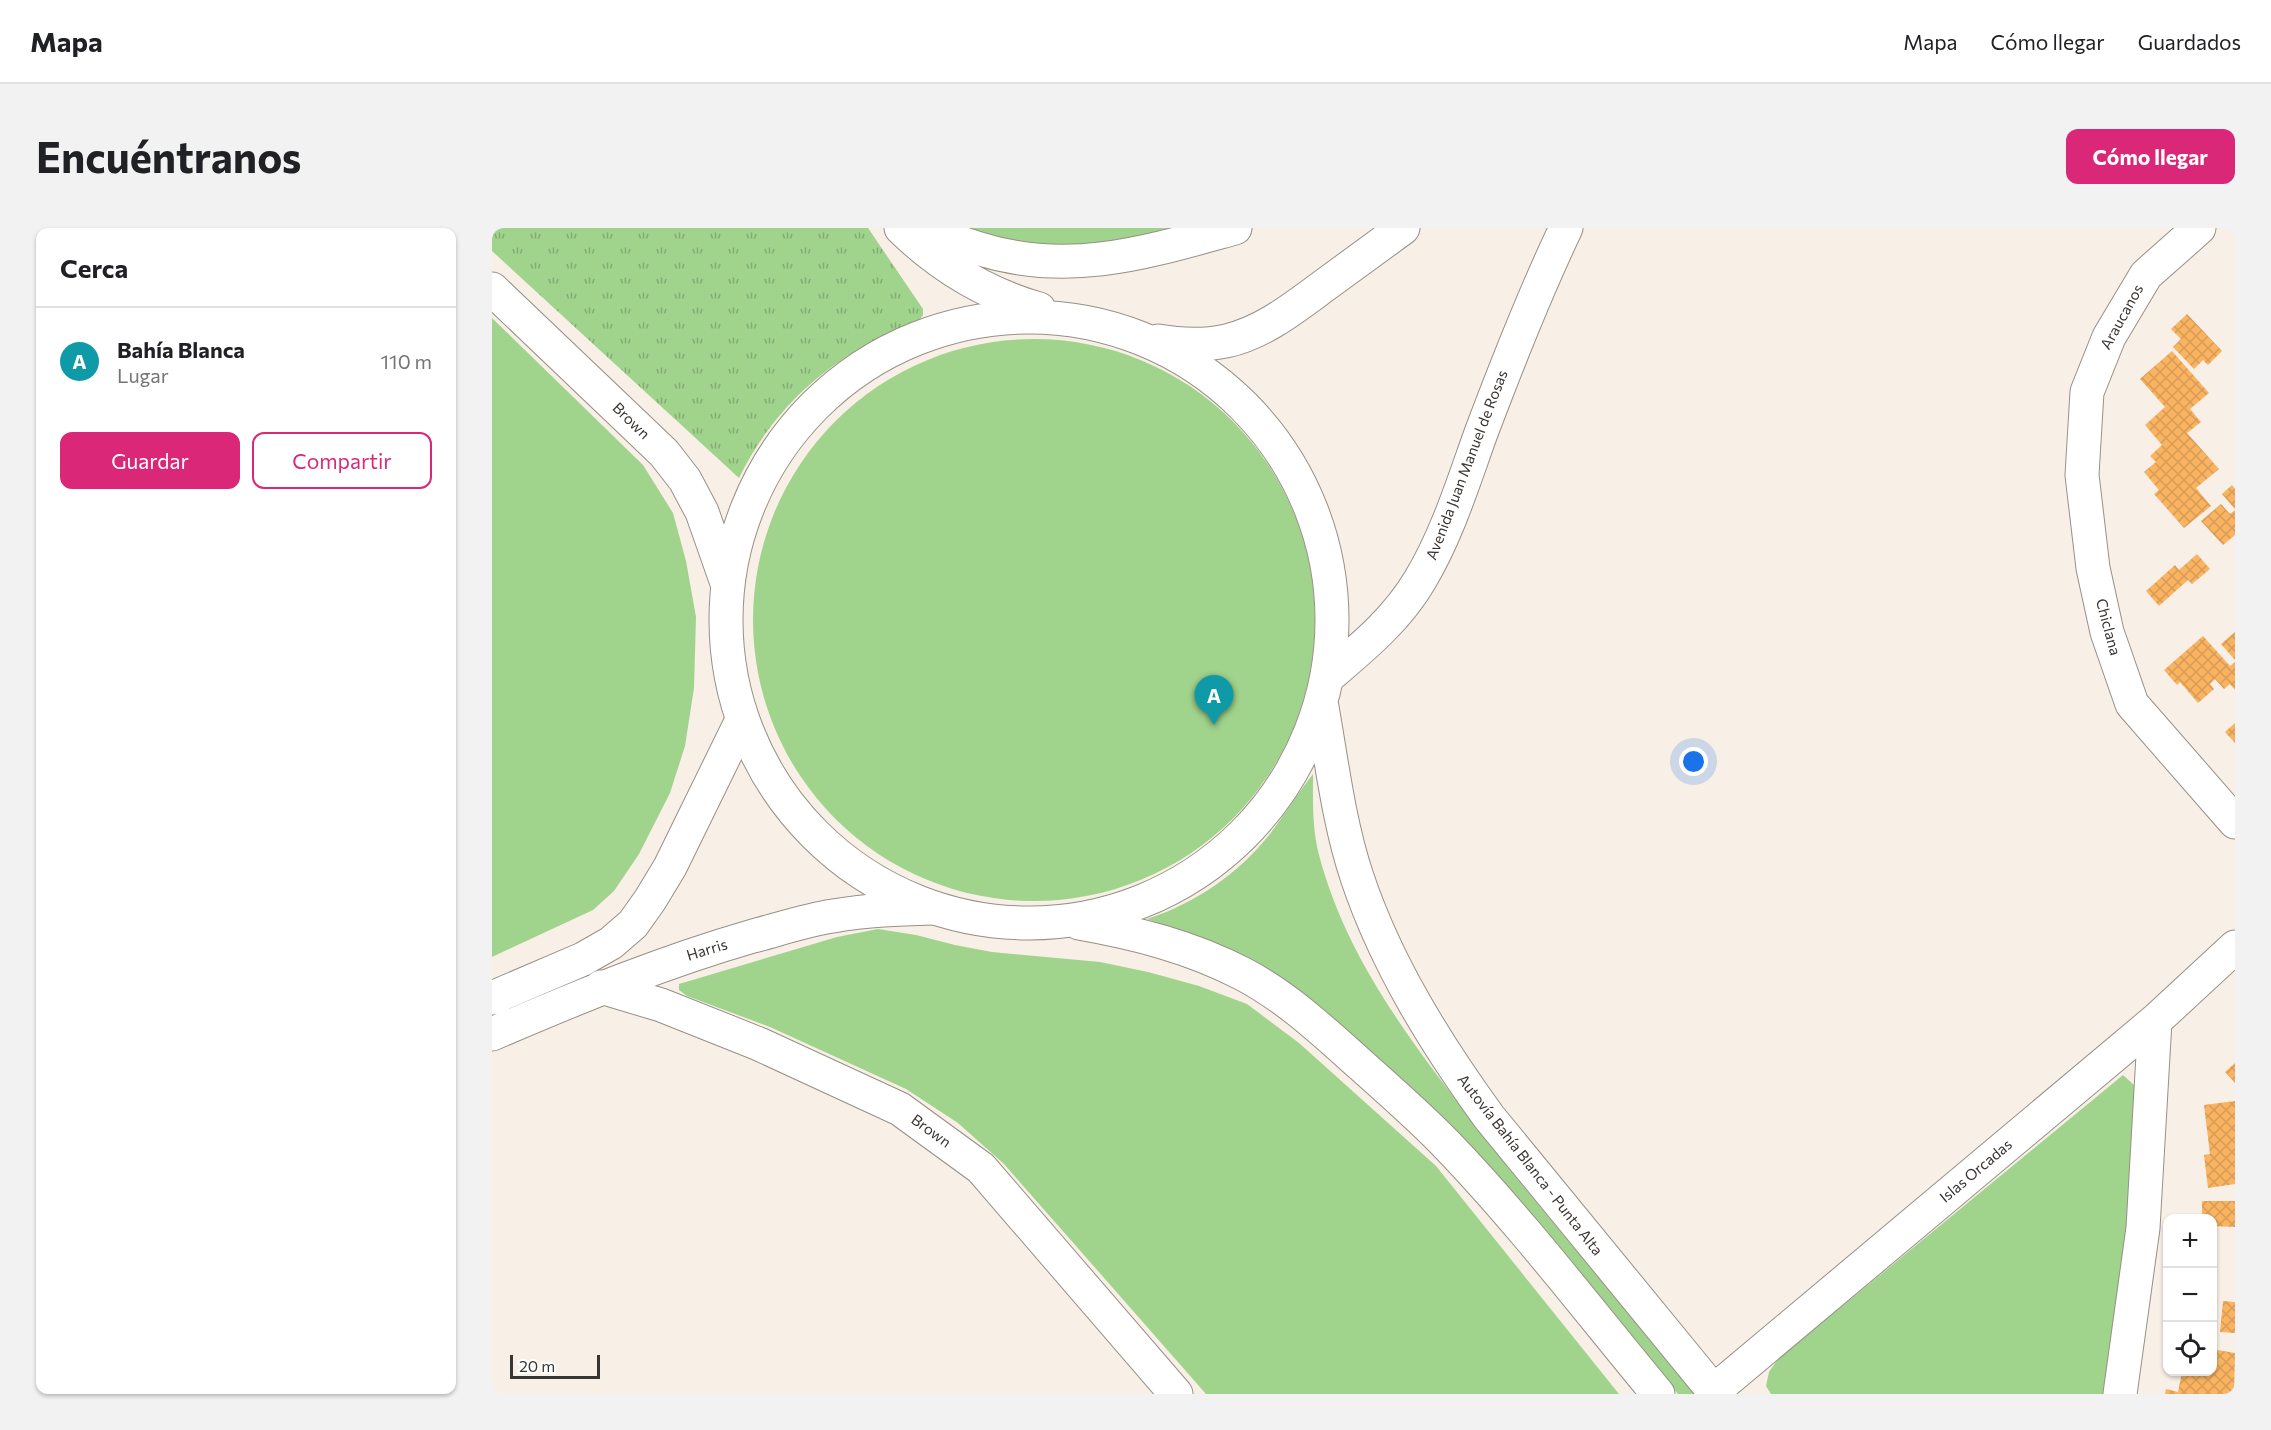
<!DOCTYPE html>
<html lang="es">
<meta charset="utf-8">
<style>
body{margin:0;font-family:Commissioner,sans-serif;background:#f2f2f2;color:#202124}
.controls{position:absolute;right:18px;bottom:18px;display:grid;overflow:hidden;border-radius:12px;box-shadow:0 2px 4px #0004}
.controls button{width:54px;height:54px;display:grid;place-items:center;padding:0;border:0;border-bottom:2px solid #e0e0e0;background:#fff;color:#202124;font:30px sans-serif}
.scale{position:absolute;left:18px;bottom:15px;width:90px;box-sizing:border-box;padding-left:6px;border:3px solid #393532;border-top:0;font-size:16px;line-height:21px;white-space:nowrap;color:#393532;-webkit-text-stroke:4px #fff;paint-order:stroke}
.you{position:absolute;left:1202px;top:534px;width:21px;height:21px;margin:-15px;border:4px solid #fff;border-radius:50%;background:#1a73e8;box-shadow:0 0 0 9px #1a73e833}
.badge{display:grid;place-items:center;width:39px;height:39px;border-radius:50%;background:#db2777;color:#fff;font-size:20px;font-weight:700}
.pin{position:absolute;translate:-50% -50px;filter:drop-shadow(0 2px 3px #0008)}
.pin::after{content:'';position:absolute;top:32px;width:21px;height:18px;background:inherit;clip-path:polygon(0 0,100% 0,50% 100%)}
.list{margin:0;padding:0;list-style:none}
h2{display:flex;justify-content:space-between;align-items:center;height:78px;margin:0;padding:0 24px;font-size:26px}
h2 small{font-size:20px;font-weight:400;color:#757577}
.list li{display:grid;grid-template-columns:39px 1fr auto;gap:18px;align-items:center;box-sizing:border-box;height:108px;padding:0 24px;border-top:2px solid #e0e0e0}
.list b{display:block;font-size:22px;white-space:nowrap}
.list p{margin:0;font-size:20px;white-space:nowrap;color:#757577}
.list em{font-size:20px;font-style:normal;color:#757577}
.actions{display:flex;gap:12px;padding:18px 24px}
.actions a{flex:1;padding:14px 0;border:2px solid #db2777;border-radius:12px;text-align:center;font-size:21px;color:#db2777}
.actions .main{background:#db2777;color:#fff}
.icon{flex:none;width:33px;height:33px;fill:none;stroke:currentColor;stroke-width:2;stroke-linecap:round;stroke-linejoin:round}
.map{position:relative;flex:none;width:1743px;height:1166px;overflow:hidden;border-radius:12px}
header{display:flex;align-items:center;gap:36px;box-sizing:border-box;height:84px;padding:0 30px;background:#fff;border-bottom:2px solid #e0e0e0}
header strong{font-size:28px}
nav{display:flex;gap:33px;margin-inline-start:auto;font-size:21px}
.intro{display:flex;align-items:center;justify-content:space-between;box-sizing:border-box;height:144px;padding:0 36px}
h1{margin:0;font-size:42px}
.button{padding:15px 27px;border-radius:12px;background:#db2777;color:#fff;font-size:21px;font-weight:700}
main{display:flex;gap:36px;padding:0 36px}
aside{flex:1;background:#fff;border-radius:12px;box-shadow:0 2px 4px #0004}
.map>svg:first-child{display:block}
.grass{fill:#a0d38c}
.park{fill:url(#park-tufts)}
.building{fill:url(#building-cross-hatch)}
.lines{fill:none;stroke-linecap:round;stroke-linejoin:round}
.street-casing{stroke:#979087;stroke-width:35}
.primary-casing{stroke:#979087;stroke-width:35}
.street{stroke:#fff;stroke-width:33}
.primary{stroke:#fff;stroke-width:33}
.labels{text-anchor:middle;stroke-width:4.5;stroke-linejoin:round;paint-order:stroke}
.street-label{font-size:15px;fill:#393532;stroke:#fff}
</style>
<header>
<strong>Mapa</strong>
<nav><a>Mapa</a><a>Cómo llegar</a><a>Guardados</a></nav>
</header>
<div class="intro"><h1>Encuéntranos</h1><a class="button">Cómo llegar</a></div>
<main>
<aside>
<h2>Cerca<small></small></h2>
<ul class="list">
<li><span class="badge" style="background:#0f9aa8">A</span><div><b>Bahía Blanca</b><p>Lugar</p></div><em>110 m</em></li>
</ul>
<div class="actions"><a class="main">Guardar</a><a>Compartir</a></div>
</aside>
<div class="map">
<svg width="1743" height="1166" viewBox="0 0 1743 1166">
<defs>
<pattern id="park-tufts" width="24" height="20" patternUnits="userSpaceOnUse" patternTransform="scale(1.5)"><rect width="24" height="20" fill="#a0d38c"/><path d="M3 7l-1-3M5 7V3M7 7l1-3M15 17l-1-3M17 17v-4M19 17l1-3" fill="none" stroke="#83ac73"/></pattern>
<pattern id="building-cross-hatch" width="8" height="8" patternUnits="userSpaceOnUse" patternTransform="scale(1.5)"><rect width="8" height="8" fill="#fab461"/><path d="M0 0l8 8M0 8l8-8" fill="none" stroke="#d79b55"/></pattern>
</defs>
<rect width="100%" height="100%" fill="#f8efe6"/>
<path class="grass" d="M478 0H700C629 13 546 34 478 0Z
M0 90 151 237 181 285 194 333 204 389 202 460 193 518 178 565 147 626 122 663 101 682 0 729Z
M261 392a281 281 0 1 1 562 0a281 281 0 1 1-562 0Z
M821 546C821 573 820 600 827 627 854 729 917 811 980 893 1052 987 1130 1076 1206 1166H1186L1017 963 728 718 655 691C704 675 746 646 778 606 793 586 806 565 821 546Z
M386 701 424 707 463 717 500 724 608 734 656 744 707 758 755 776 807 815 944 938 1127 1166H714L512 936 466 895 414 861 278 799 195 768 187 762V756L345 709Z
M1631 847 1642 857 1645 875 1628 1070 1613 1166H1279L1274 1158 1277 1144 1286 1131Z"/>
<path class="park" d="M0 0H376L431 81V87L426 94C405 102 383 111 364 123 314 152 272 198 247 250L0 23Z"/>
<path class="building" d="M1695 86 1730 123 1716 137 1711 132 1702 141 1681 119 1689 111 1679 101Z
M1680 123 1717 165 1698 181 1709 194 1695 205 1727 241 1704 260 1719 278 1692 300 1662 266 1667 262 1652 244 1664 234 1658 228 1670 217 1653 197 1673 179 1648 151Z
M1740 257 1743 261V281L1730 266Z
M1729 276 1738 286 1743 282V307L1731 317 1709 293Z
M1705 326 1718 341 1700 356 1696 352 1667 378 1654 363 1683 337 1687 342Z
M1743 404V432L1729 416Z
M1711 408 1738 438 1743 434V462L1738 456 1732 461 1723 451 1718 456 1722 461 1706 475 1688 454 1685 457 1672 442Z
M1743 495V515L1733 504Z
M1743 835V855L1733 844Z
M1743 873V956L1716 960 1712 927 1718 926 1712 877Z
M1710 973H1743V999L1720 998V990H1710Z
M1731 1073 1743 1074V1105L1728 1104Z
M1720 1121 1743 1125 1742 1166H1673L1674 1161 1686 1164 1690 1144H1720Z"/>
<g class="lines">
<g class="street-casing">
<path id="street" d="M1707 0 1654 47 1617 109 1595 164 1590 247 1601 340 1615 404 1640 476 1743 594
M109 759 169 777 267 816 408 881 489 940 684 1166
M0 770 91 731 119 715 141 696 158 672 178 639 250 492
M0 806C86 769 171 734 261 708 288 701 314 692 341 688 375 682 408 681 442 680
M1222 1163 1663 793 1743 719
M1628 1166 1651 1000 1663 793"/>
</g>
<g class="primary-casing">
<path id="primary" d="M409 0C448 38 494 66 547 81
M437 0C452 10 471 16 488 21 578 49 656 24 743 0
M0 61 172 225 193 252 210 284 235 355
M234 392a303 303 0 1 1 606 0a303 303 0 1 1-606 0Z
M666 113C689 117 711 118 734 113 771 105 803 79 833 57 859 38 885 19 911 0
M838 447C872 418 905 391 928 352 955 307 971 255 989 205 1015 136 1042 67 1074 0
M830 479C840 536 847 595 865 649 894 736 944 816 997 889L1224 1166
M587 695C644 705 699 719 751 746 795 769 832 804 869 837 898 863 928 889 955 917 1030 995 1097 1083 1166 1166"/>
</g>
<use href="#street" class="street"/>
<use href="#primary" class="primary"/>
</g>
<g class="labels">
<g class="street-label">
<text transform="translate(1630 89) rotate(-61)" y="5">Araucanos</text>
<text transform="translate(139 193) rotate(44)" y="5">Brown</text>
<text transform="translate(975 237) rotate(-69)" y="5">Avenida Juan Manuel de Rosas</text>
<text transform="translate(1616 399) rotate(75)" y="5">Chiclana</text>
<text transform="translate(215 722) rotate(-17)" y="5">Harris</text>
<text transform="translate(439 903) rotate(36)" y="5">Brown</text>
<text transform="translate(1038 937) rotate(52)" y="5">Autovía Bahía Blanca - Punta Alta</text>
<text transform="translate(1484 943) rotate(-40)" y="5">Islas Orcadas</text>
</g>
</g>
</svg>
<div class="controls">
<button>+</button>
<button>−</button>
<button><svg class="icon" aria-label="locate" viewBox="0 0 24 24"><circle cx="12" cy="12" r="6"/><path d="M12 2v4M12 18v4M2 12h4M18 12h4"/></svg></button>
</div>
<div class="scale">20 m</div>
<div class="you"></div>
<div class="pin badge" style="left:722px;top:497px;background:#0f9aa8">A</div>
</div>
</main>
